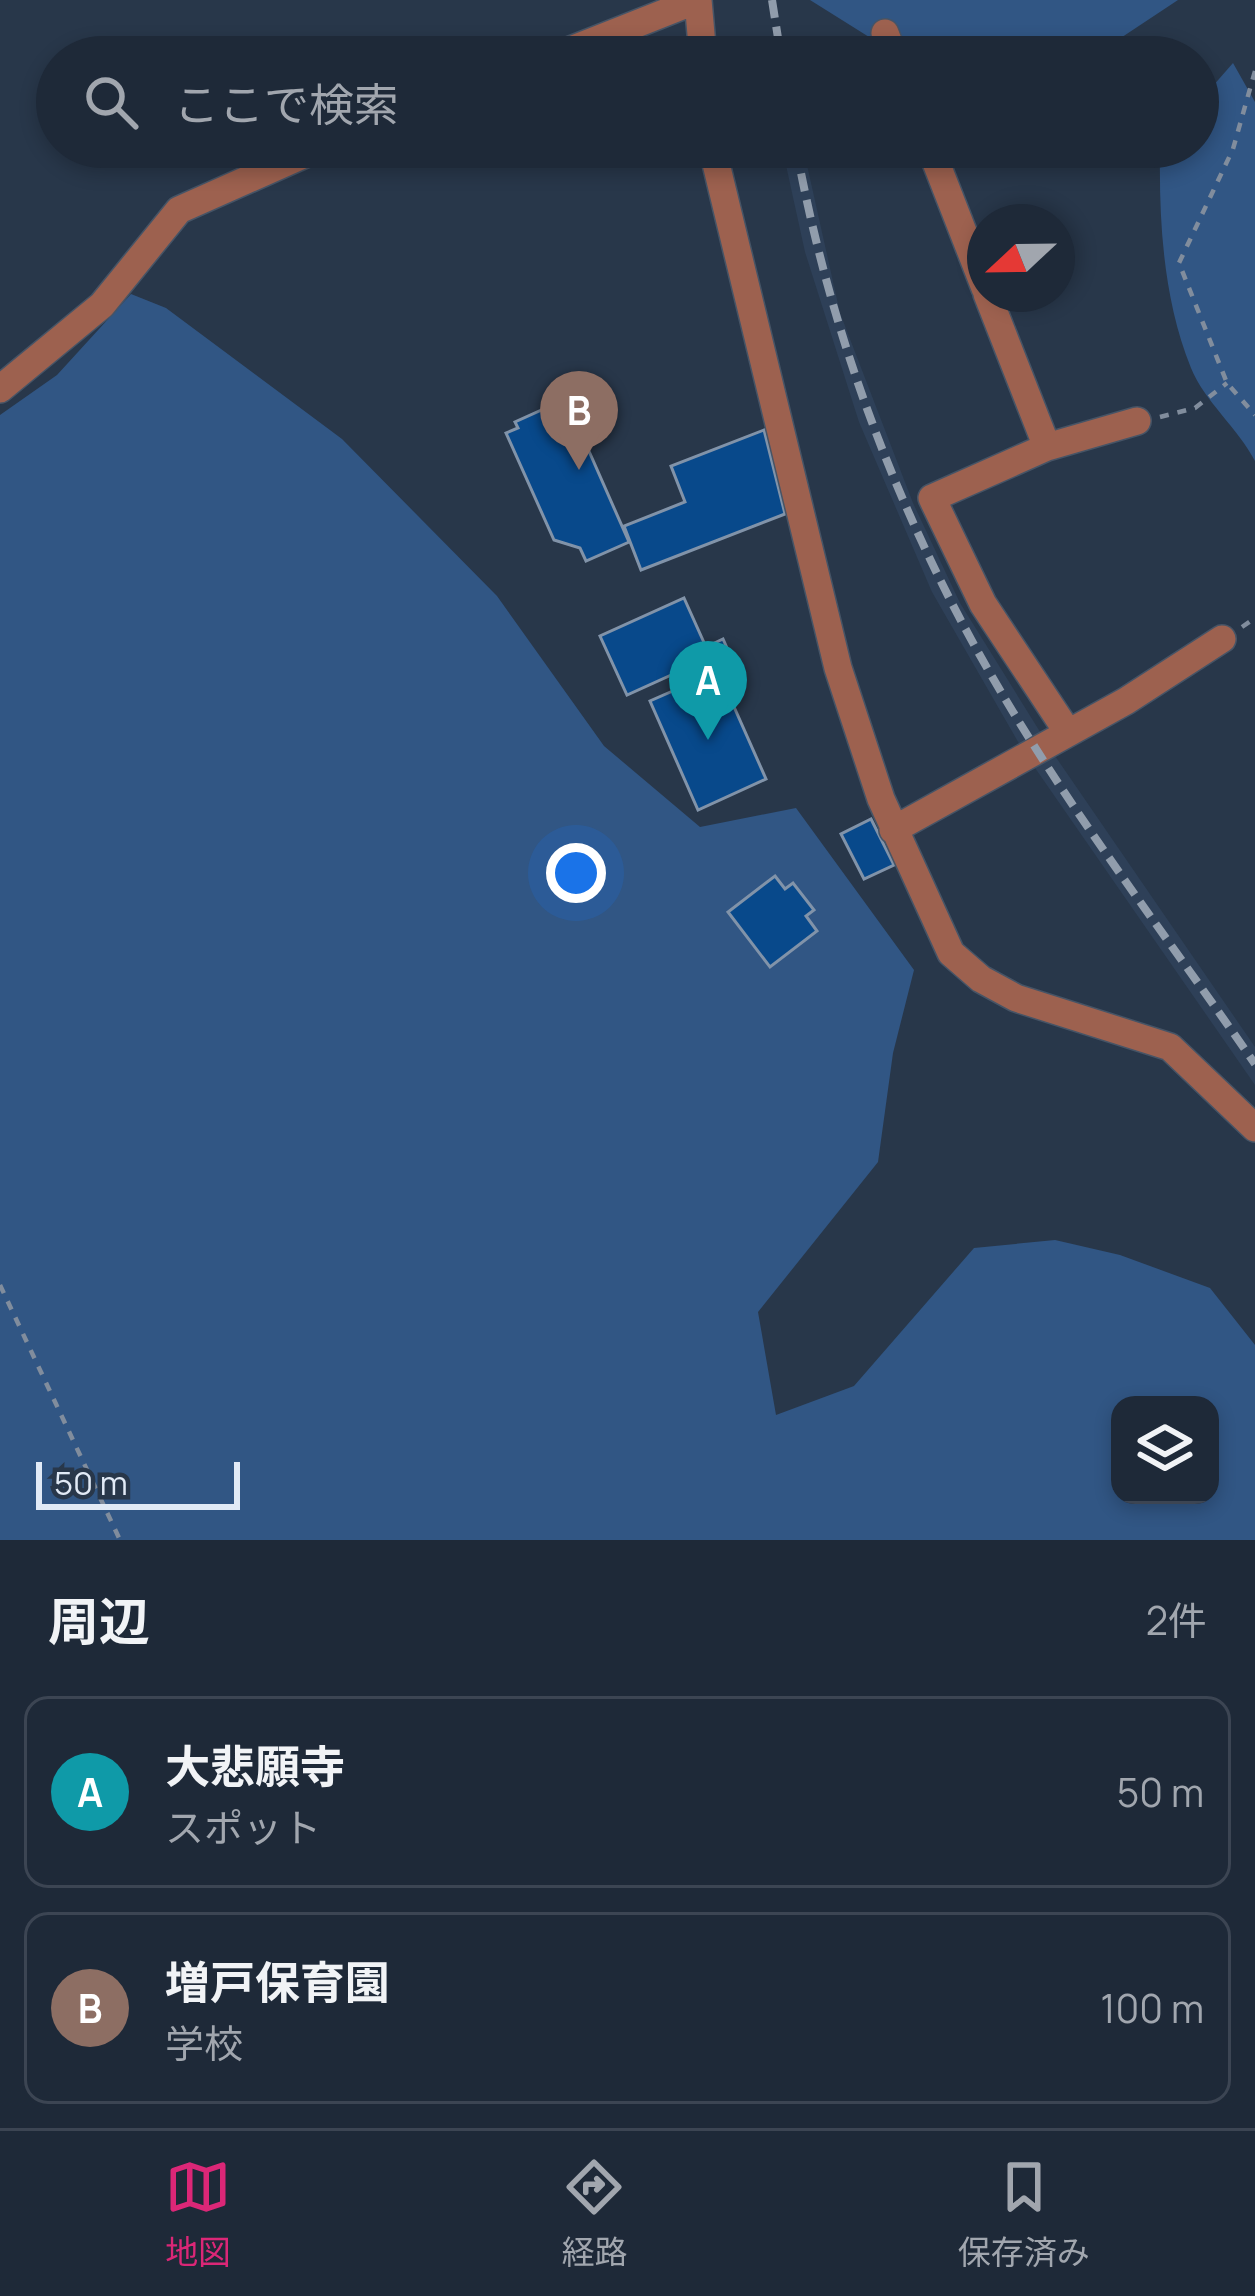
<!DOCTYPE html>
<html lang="ja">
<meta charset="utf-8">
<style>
body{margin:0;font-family:Manrope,"Noto Sans JP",sans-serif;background:#263140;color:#f1f3f6}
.controls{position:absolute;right:36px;bottom:36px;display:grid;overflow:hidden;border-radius:24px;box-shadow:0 6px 18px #0003}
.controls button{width:108px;height:108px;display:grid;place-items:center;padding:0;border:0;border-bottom:3px solid #3c4553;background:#1e2938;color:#f1f3f6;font:60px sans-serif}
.compass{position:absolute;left:967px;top:204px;width:108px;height:108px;border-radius:50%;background:#1e2938;box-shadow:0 6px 18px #0003;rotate:248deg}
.scale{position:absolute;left:36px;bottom:30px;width:204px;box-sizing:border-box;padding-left:12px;border:6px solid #e1eaf6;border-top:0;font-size:33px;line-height:42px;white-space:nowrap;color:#e1eaf6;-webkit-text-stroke:9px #28374a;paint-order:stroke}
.you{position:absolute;left:576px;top:873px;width:42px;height:42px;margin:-30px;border:9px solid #fff;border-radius:50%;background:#1a73e8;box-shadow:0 0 0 18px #1a73e833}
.badge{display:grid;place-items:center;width:78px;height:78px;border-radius:50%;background:#db2777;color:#fff;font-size:39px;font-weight:700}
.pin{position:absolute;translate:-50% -99px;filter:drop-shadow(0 3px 6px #0008)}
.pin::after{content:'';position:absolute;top:63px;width:42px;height:36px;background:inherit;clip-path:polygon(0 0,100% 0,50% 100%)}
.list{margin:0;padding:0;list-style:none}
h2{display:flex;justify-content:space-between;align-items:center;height:156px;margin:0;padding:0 48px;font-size:51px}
h2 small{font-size:39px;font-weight:400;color:#a1a6ae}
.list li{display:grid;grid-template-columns:78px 1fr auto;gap:36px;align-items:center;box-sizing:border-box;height:192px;margin:0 24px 24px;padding:0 24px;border:3px solid #3c4553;border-radius:24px}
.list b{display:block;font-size:45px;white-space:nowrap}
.list p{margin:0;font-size:39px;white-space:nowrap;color:#a1a6ae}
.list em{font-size:39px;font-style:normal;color:#a1a6ae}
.icon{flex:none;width:66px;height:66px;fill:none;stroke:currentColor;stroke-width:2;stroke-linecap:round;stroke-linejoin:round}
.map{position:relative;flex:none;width:1255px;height:1540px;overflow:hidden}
.search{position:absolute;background:#1e2938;box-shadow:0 6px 18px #0003;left:36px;right:36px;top:36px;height:132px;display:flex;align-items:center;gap:30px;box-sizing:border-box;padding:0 42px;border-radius:66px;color:#a1a6ae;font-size:45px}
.sheet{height:588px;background:#1e2938}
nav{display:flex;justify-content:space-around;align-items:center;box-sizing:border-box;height:168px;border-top:3px solid #3c4553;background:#1e2938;font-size:33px;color:#a1a6ae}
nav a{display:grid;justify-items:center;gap:6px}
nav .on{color:#db2777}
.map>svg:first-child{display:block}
.built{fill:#2e4058}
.green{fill:#315684;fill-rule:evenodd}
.building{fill:#08498b;stroke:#8193a9;stroke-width:3}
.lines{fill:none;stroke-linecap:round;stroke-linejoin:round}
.minor-casing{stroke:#465466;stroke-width:30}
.path{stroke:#818d9d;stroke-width:4.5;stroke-dasharray:9 9;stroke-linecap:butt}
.minor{stroke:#9d614f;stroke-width:27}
.rail{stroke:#919dac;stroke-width:8;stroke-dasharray:18 9;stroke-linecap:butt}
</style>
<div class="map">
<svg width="1255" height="1540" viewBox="0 0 1255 1540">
<rect width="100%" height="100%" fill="#28374a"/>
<path class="built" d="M782 147H803L840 313 913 503 960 603 1042 735 1021 747 932 592 859 422 805 252Z
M1053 753 1255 1047V1085L1033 765Z"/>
<path class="green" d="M810 0H1178L1092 57H901Z
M1233 63 1255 102V461C1238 428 1204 401 1191 368 1164 301 1159 225 1160 154L1165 147H1198V103Z
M131 294 166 308 342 439 497 596 604 746 700 827 796 808 914 970 893 1053 878 1162 758 1312 776 1415 854 1386 974 1248 1055 1240 1120 1255 1210 1288 1255 1345V1540H0V415L57 375ZM1120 1405H1210V1495H1120Z"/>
<path class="building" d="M566 399 629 542 586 561 580 548 554 540 506 433 518 428 515 422Z
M764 430 785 514 641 570 624 526 685 502 671 466Z
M684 598 706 647 723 639 735 666 719 673 766 779 698 810 650 701 684 686 678 672 627 695 600 636Z
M871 819 894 865 864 879 841 834Z
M775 876 785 889 793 883 814 910 806 916 817 931 770 967 728 912Z"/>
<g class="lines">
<g class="minor-casing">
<path id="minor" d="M698 0 703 57
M885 33 894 57
M553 57 697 0
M712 147 838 668 881 799 951 953 981 979 1016 998 1170 1047 1255 1128
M930 147 985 288
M987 294 1047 447
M0 389 102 305 179 210 321 147
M1067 731 983 604 932 498 1047 447 1137 421
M893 830 1126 701 1222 639"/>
</g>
<path class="path" d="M1255 71 1233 149 1179 263 1227 383 1255 415
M1160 417 1195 408 1227 383
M1242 627 1255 618
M0 1285 120 1540"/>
<use href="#minor" class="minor"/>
<path class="rail" d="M772 0 781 57
M796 147C830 332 896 510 990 673 1068 809 1166 935 1255 1064"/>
</g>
</svg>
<div class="controls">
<button><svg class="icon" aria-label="layers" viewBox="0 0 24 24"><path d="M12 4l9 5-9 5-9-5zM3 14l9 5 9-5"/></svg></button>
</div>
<svg class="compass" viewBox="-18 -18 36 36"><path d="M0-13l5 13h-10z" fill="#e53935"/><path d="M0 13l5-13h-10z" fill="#a1a6ae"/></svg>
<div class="scale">50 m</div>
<div class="you"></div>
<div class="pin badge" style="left:708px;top:740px;background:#0f9aa8">A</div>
<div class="pin badge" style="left:579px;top:470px;background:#8d6e63">B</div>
<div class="search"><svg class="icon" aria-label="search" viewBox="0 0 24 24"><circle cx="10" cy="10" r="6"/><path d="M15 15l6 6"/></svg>ここで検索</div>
</div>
<section class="sheet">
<h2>周辺<small>2件</small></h2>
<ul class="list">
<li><span class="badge" style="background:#0f9aa8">A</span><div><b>大悲願寺</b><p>スポット</p></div><em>50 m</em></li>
<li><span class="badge" style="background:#8d6e63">B</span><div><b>増戸保育園</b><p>学校</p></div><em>100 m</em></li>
</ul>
</section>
<nav>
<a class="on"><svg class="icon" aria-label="map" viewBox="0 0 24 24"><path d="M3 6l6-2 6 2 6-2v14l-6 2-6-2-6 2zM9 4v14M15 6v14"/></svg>地図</a>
<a><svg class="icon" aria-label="directions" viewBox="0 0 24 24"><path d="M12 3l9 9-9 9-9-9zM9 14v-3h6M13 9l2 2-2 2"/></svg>経路</a>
<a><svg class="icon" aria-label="saved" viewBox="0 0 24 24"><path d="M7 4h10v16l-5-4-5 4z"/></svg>保存済み</a>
</nav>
